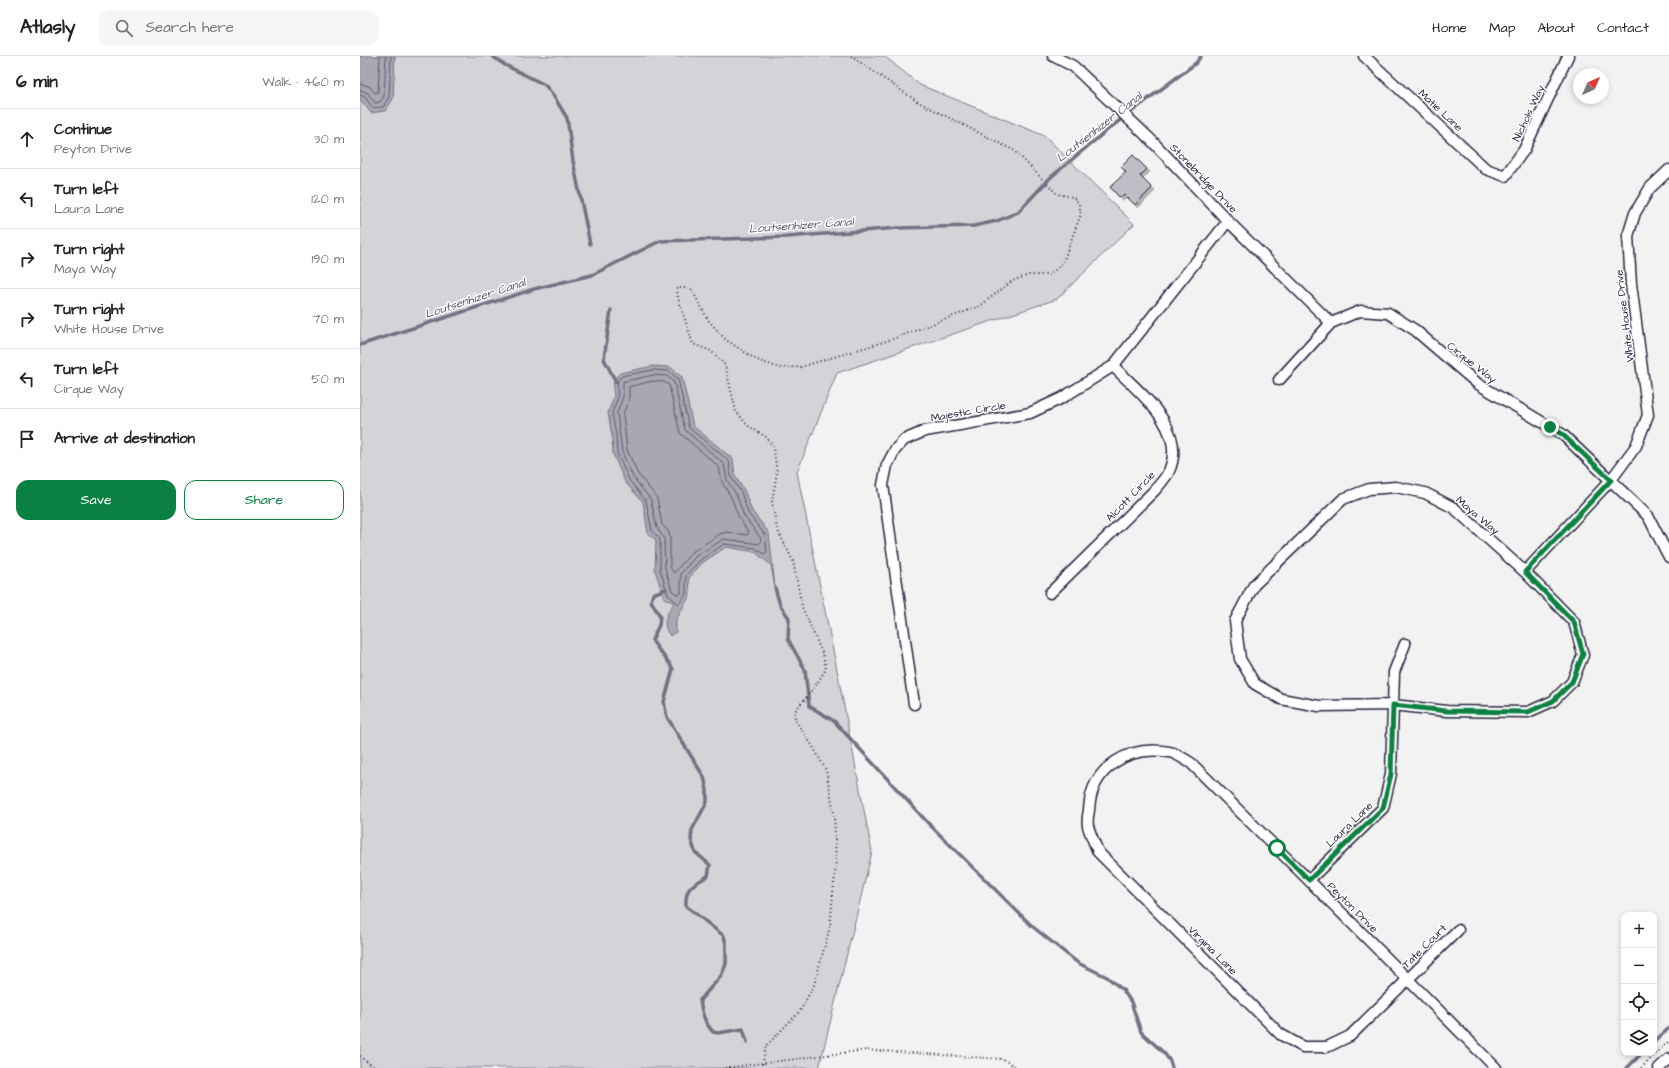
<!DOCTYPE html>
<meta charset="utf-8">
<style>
body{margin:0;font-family:"Architects Daughter",sans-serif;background:#f6f6f6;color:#222}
.controls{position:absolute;right:12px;bottom:12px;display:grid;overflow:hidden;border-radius:8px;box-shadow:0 2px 6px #0003}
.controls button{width:36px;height:36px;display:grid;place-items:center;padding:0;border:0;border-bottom:1px solid #e0e0e0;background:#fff;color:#222;font:20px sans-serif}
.compass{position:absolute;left:1213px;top:12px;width:36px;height:36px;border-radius:50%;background:#fff;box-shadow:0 2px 6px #0003;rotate:45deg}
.stop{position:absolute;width:12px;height:12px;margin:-9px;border:3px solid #0b8043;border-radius:50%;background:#fff}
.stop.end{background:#0b8043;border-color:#fff;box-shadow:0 1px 4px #0008}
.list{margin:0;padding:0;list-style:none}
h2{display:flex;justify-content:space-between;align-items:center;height:52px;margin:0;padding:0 16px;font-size:17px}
h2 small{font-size:13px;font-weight:400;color:#767676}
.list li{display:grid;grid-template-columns:26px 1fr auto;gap:12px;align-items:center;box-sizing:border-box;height:60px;padding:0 16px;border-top:1px solid #e0e0e0}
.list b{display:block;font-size:15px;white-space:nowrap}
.list p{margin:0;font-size:13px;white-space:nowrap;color:#767676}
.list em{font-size:13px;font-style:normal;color:#767676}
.actions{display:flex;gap:8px;padding:12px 16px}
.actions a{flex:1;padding:9px 0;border:1px solid #0b8043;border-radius:12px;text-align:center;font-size:14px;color:#0b8043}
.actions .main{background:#0b8043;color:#fff}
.icon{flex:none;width:22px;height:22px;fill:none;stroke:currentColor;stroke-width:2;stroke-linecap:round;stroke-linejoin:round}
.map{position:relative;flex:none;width:1309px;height:1012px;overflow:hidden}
header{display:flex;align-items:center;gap:24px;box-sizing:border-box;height:56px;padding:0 20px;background:#fff;border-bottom:1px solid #e0e0e0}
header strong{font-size:19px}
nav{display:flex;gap:22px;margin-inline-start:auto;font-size:14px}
.search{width:280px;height:36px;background:#f6f6f6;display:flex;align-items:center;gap:10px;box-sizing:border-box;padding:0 14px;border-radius:12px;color:#767676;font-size:15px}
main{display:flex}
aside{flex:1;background:#fff}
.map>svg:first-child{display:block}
.green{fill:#d3d3d8;stroke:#7a7a8a}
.water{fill:#a8a8b2;stroke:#727282}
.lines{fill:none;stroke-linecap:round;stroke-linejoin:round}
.shore{stroke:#58586b;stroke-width:1}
.stream{stroke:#727282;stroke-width:3.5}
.building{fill:#bebec6;stroke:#22223b;filter:url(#shadow)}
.minor-casing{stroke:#22223b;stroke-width:13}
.path{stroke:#22223b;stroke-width:2;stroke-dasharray:1 3;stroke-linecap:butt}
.minor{stroke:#fff;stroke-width:10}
.route{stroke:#0b8043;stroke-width:5}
.labels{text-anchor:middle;stroke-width:3;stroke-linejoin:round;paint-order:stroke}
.street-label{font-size:11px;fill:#22223b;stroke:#fff}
.water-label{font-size:12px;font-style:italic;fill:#58586b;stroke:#fff}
</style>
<header>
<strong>Atlasly</strong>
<div class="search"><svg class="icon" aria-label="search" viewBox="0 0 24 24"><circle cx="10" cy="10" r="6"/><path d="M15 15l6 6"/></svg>Search here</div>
<nav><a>Home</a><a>Map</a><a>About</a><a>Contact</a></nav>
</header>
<main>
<aside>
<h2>6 min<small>Walk · 460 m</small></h2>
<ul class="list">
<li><svg class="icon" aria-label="ahead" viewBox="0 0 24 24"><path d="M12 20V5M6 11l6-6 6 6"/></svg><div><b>Continue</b><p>Peyton Drive</p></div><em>30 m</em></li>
<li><svg class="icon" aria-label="left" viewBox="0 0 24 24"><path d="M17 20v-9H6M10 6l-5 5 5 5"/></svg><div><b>Turn left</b><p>Laura Lane</p></div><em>120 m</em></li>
<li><svg class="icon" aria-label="right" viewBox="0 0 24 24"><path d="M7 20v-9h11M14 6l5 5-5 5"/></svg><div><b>Turn right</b><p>Maya Way</p></div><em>190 m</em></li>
<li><svg class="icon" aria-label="right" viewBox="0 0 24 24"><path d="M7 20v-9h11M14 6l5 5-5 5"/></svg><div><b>Turn right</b><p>White House Drive</p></div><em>70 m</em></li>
<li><svg class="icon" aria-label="left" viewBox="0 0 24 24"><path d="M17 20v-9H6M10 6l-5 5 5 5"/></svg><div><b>Turn left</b><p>Cirque Way</p></div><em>50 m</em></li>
<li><svg class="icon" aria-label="arrive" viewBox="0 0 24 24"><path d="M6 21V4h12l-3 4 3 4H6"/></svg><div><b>Arrive at destination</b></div></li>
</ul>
<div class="actions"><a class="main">Save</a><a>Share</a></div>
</aside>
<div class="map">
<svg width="1309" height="1012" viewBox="0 0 1309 1012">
<defs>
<filter id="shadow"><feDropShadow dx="3" dy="3" stdDeviation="0" flood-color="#0004"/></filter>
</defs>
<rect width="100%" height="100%" fill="#f2f2f3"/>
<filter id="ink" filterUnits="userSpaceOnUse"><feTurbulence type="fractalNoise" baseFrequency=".025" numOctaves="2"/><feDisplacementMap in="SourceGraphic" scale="8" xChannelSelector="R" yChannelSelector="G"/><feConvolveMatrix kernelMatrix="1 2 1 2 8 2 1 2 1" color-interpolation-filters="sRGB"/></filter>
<g filter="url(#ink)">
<path class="green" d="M0 0H524L560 29 685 80 774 168 697 243 477 317 437 416 479 624 512 796 459 1012H0Z"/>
<path class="water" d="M0 0H35L33 43 25 55 11 57 0 43Z
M293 310 310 311 322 321 333 370 373 403 375 420 384 434 392 455 409 477 415 532 411 509 395 496 366 491 342 507 329 522 330 539 316 564V576L310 580C301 567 306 559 314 547L304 542 295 514 296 484 288 478 283 446 265 426 253 398 252 380 248 357 254 340 253 333 254 323 260 317Z"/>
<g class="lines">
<path class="shore" d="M0 28 9 30 15 37 18 36 20 0
M0 34 8 37 15 47 20 46 24 40 26 0
M0 39 5 41 13 52 23 51 29 41 31 0
M294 314 309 315 318 323 329 372 369 405 371 421 381 436 388 457 405 479 407 496 405 498 395 492 364 488 340 504 326 519V538L319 548 308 539 300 513V483L292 475 286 445 269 424 257 397 256 379 252 357 258 341 257 333 258 324 262 320Z
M294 319 307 320 314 326 325 374 364 408 367 424 376 438 384 460 400 481 401 485 399 488 364 483 336 500 321 517V537L319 539 312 535 305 512 304 482 297 472 291 444 273 421 262 396 257 357 263 341V326Z
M294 325 304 326 309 329 320 377 359 411 362 426 371 441 379 462 389 477 387 479 367 476 360 478 332 496 314 517 310 511V481L308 475 302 469 297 442 278 418 267 394 263 358 269 343V331Z"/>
<path class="stream" d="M132 0 145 9 185 29 193 39 207 62 213 105 230 188
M251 254 244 303 256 326
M0 289 174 233 232 219 300 185 427 181 538 172 614 170 637 165 658 156 691 121 751 71 836 7 841 0
M415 532 420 549 429 562 428 583 445 614 449 650 474 665 568 767 673 871 718 907 747 921 763 934 771 946 781 976 804 997 810 1005 812 1012
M306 533 293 538 291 545 300 560 299 569 292 584C298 595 307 602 313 613L304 646 307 661 344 721 347 734V746L332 774 331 783 335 796 350 809 348 820C333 829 325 830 326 850L364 880 366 888V908L361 920 340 944C342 957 344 966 353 976L358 977 383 973 387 986
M1294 986 1309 972
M1267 1012 1282 997"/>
</g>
<path class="building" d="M773 99 787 113 780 120 792 132 775 149 764 138 760 142 750 131 766 116 761 111Z"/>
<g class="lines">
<g class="minor-casing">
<path id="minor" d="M693 0 713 10 791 84 868 165 971 267
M1004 0 1126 113 1145 120 1164 94 1208 0
M919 324 971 267 1000 255 1028 257 1055 274 1118 328 1202 378 1288 460 1309 501
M1036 431 1065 437 1094 452 1165 516 1214 566 1223 599 1212 626 1193 645 1168 656 1087 655 1033 649 959 650 921 643 895 628 880 603 875 565 894 529 983 443 1009 433Z
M1165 516 1251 424 1276 390 1288 359 1271 228 1268 180 1275 157 1290 132 1309 114
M690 537 794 435C799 429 806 422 809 415 828 373 779 336 753 310
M554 648 523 429 527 409 535 394 544 384 565 375 670 357 702 342 753 310 868 165
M949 824 1023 752 1031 718 1034 616 1045 588
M1098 874 990 980 967 991H943L920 978 738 796C735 788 730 778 728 770 727 765 728 759 729 754 731 711 769 689 809 696 817 697 825 704 831 707 933 808 1035 910 1136 1012
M1299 1012 1309 1003"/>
</g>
<path class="path" d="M0 1000 11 1009 18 1012
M365 1012 506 994 642 1003 658 1012
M402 1012 406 990 440 955 454 929 470 871 476 805 474 757 466 714 452 689 435 664V655L456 629 466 613 463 599 442 551 433 505 417 473 412 446 417 416 413 390 406 381 387 369 376 355 365 309 351 295 333 288 318 242 317 232H331L348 264 366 284 397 304 420 312 441 311 530 284 620 250 652 225 669 219H690L703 206 721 158 719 148 713 141 697 138 655 95 558 46 491 0
M1281 1012 1309 985"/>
<use href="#minor" class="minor"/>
</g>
</g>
<g class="lines" filter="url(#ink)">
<path class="route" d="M917 792 949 824 1023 752 1031 718 1033 649 1087 655 1168 656 1193 645 1212 626 1223 598 1214 566 1165 516 1251 424 1202 378 1190 371"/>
</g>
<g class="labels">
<g class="street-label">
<text transform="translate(1081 54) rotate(43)" y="4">Matie Lane</text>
<text transform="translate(1168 57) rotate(-65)" y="4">Nichols Way</text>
<text transform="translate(844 122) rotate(46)" y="4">Stonebridge Drive</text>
<text transform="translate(1264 260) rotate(-97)" y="4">White House Drive</text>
<text transform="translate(1112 306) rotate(38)" y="4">Cirque Way</text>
<text transform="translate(608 355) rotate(-10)" y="4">Majestic Circle</text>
<text transform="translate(770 440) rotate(-46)" y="4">Alcott Circle</text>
<text transform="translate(1118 459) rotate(40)" y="4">Maya Way</text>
<text transform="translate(989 768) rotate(-44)" y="4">Laura Lane</text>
<text transform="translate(993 851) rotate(45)" y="4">Peyton Drive</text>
<text transform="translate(1064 890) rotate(-45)" y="4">Tate Court</text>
<text transform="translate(853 894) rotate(45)" y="4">Virginia Lane</text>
</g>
<g class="water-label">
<text transform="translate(739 71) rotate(-38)" y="4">Loutsenhizer Canal</text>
<text transform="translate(441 169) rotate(-4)" y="4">Loutsenhizer Canal</text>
<text transform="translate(115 242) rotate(-18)" y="4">Loutsenhizer Canal</text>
</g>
</g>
</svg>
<div class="controls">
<button>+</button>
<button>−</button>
<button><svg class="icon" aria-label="locate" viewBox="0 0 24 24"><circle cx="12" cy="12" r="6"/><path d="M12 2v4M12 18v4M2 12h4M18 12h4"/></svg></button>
<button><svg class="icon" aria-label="layers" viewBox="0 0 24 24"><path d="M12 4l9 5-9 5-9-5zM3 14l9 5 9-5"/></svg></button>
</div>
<svg class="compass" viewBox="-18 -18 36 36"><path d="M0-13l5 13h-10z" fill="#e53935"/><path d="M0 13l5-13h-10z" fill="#767676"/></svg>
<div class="stop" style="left:917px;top:792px"></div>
<div class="stop end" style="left:1190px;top:371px"></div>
</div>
</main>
